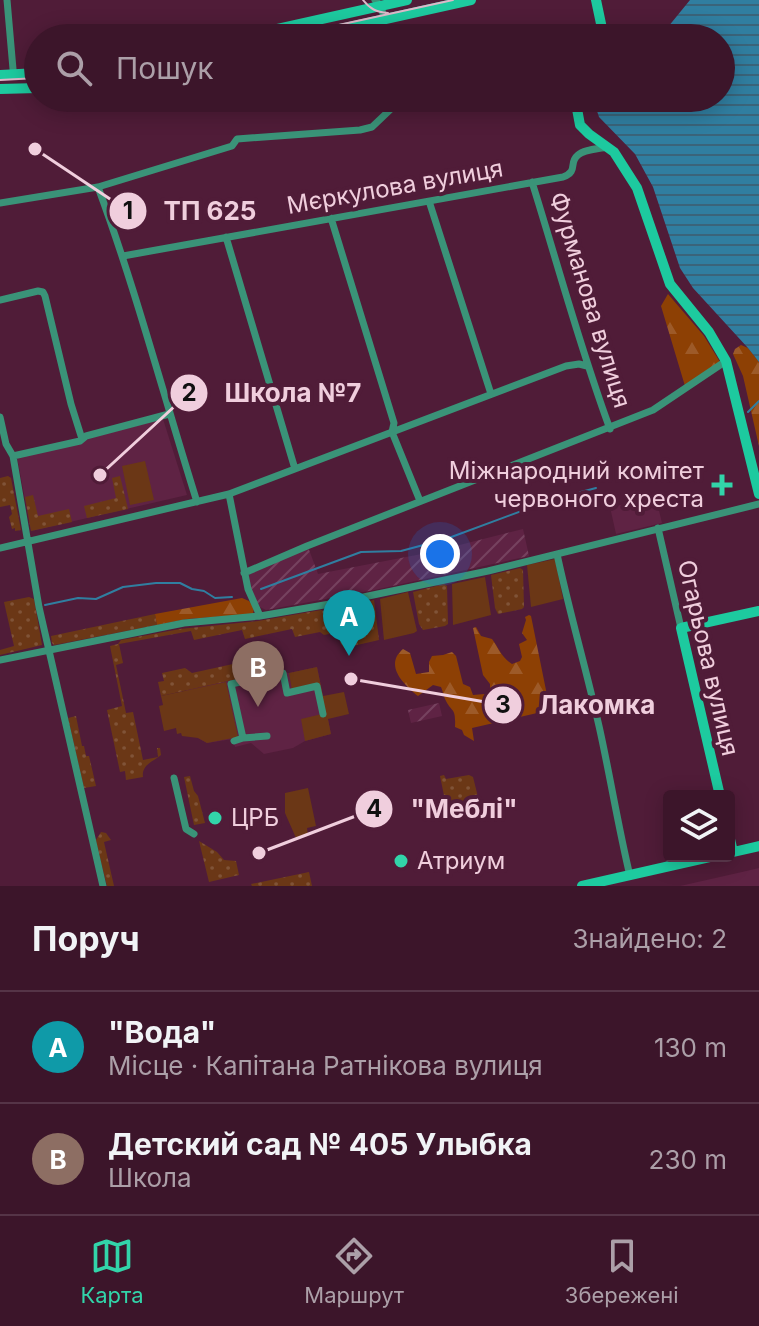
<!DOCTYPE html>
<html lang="uk">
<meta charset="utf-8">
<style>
body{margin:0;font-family:Inter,sans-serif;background:#431e32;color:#f1f3f6}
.controls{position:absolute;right:24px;bottom:24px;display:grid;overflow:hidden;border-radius:8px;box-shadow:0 4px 20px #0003}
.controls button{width:72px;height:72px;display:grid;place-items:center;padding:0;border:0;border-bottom:2px solid #553447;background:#3c152a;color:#f1f3f6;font:40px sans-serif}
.you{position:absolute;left:440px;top:554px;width:28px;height:28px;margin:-20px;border:6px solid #fff;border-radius:50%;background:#1a73e8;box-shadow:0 0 0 12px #1a73e833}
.badge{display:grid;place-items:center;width:52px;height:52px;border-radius:50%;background:#32d4a9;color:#fff;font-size:26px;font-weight:700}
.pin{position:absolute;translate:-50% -66px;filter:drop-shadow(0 2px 4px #0008)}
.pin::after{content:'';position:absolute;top:42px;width:28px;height:24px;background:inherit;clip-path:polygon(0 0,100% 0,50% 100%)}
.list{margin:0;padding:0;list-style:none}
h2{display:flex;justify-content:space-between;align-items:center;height:104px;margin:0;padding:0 32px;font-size:34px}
h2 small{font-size:26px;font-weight:400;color:#ac9fa8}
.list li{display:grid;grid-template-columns:52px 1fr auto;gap:24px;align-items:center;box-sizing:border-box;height:112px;padding:0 32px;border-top:2px solid #553447}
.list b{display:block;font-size:30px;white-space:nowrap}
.list p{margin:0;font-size:26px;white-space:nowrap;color:#ac9fa8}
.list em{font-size:26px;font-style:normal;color:#ac9fa8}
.icon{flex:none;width:44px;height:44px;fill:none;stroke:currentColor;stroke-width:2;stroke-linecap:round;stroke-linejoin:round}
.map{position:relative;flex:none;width:759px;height:886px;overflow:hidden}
.search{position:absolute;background:#3c152a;box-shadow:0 4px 20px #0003;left:24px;right:24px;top:24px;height:88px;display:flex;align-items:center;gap:20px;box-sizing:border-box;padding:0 28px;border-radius:44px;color:#ac9fa8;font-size:30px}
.sheet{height:328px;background:#3c152a}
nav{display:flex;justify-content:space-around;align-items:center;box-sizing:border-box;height:112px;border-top:2px solid #553447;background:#3c152a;font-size:22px;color:#ac9fa8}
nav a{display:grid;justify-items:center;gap:4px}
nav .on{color:#32d4a9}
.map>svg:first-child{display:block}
.built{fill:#5f2344}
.industrial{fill:url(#industrial-furrows)}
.grass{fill:url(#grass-dots)}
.forest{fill:url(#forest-firs)}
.park{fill:#6b3716}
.water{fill:url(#water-rules)}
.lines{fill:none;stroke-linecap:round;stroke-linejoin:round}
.stream{stroke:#307ea0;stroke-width:2}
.street{stroke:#3a9378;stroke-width:7}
.secondary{stroke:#1dca9f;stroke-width:10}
.tram{stroke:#ddb8c9;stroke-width:2}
.poi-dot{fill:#32d4a9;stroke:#501c38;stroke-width:3}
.labels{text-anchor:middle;stroke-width:8;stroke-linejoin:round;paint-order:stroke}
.street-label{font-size:24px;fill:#f0cedd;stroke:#501c38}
.poi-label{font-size:24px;fill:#f0cedd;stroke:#501c38;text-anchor:start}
.leader{fill:none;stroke:#f0cedd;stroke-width:3}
.callout-dot{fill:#f0cedd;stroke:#501c38;stroke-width:3}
.mark-label{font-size:24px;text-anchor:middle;font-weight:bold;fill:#111}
.callout-label{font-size:26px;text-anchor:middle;font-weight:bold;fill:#f0cedd;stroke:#501c38;stroke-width:8;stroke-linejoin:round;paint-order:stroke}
</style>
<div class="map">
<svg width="759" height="886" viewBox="0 0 759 886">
<defs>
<pattern id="industrial-furrows" width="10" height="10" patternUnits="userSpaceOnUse" patternTransform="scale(2)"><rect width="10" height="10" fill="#5f2344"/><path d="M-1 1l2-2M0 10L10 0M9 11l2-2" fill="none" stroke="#76425f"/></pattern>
<pattern id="grass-dots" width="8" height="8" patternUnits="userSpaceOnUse" patternTransform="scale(2)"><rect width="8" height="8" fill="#6b3716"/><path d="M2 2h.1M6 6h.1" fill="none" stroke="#805337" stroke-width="1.8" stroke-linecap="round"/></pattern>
<pattern id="forest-firs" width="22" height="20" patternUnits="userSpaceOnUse" patternTransform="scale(2)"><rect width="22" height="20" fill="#8d4004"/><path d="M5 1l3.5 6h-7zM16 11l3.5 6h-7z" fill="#9d5a28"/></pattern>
<pattern id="water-rules" width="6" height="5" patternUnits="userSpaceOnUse" patternTransform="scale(2)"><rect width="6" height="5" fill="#307ea0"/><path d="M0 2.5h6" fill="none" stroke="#3a647a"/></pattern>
</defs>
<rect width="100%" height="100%" fill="#501c38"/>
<path class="built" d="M163 419 187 495 31 531 17 457Z
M656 498 662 523 616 534 610 507Z
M317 667 331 734 305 741 293 748 264 754 251 743 235 747 233 739 207 743 198 738 186 690 273 671 289 673Z
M759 868V886H680L742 872Z"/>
<path class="industrial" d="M523 529 529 556 374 590 266 610 260 607 250 589 249 574 308 547 318 574 432 552Z
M439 703 442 716 411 723 408 710Z"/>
<path class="grass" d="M8 476 11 478 21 530 15 531V528L12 529 9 517 12 514 10 505 0 507V478Z
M120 476 128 509 87 518 84 506 116 498 112 478Z
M33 495 38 516 69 509 72 522 31 531 25 497Z
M520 568 523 570 524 607 522 609 498 614 495 608 491 575Z
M444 584 447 586 448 624 445 626 423 630 419 624 413 592Z
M29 597 34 599 42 645 0 655V650L14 646 4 602Z
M374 600 379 640 344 648 340 642 335 608Z
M321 610 327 612 332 630 329 634 324 635 320 632 295 637 292 629 245 639 242 630 194 640 191 631 119 644 123 663 116 665 126 713 133 712 143 760 158 757 157 748H160L161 755C154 761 141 765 143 777L126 780 125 771 120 772 107 710 122 706 110 646 118 644 121 640 180 629 258 621Z
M155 614 157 625 54 645 52 643 51 636Z
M233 664 240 671 265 666 273 671 161 696 158 682 164 681 162 673 185 668 192 673Z
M76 716 82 746H84L86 756H89L96 786 84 788 68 718Z
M444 775 446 779 469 775 473 777 480 805 478 809 448 815 440 776Z
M190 776 194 791 198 796 205 823 194 825 184 777Z
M101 832 106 833 111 840 104 842 114 886H107L97 846 96 840Z
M199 841 217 852 224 860 236 861 239 875 209 882Z
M309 872 312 886H252L251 884Z"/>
<path class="forest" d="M668 294 704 336 720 362 685 386 661 306Z
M741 345 748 348 759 362V446L743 376 733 354 735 349Z
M242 598 249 601 254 608 253 614 187 619 157 625 155 614Z
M529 615 531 616 550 710 472 728 474 741 464 735 462 730 455 727C456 706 452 714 445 699 443 695 443 691 441 687L433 685 418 696C403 684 384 665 403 649L410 653 416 674 429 672V662L432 656 443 655 452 652 456 656 463 684 470 687 473 695 485 694 490 689V684L483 675 473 628 476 627 481 636 492 639C499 648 501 657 512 664L520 661 522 657 519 644 527 640 522 633 526 620 525 617Z"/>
<path class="park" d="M145 461 154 500 130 505 122 466Z
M555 559 563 599 531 607 527 565Z
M485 577 491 615 453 625 452 584Z
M408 592 417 631 414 633 384 640 380 599Z
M317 667 323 696 344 692 349 714 328 719 331 734 305 741 301 719 322 714 316 685 292 690 289 673Z
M226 682 238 737 207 743 198 738 182 736 181 733 177 734 176 728 164 731 159 706 163 705 161 696Z
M308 788 316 826 307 828 308 836 296 838 285 813V793Z"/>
<path class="water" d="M690 0H759V362L748 348 693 288 680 268 653 187 635 154 599 117 597 111 598 98H721V38H659Z"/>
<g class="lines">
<path class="stream" d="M748 412 759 401
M261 589 361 552 401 551 446 539 554 499 596 488
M45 605 78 598 96 599 123 587 156 583H180L192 589 204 591 215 598 232 597"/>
<path class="street" d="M7 0 13 69
M375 0 381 6 384 18
M532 182C558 265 580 348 610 429
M98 187C136 290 164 397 197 502
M429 201 491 394
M0 203 98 187 232 146 237 139 360 130 372 127 392 108 391 98
M331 218 394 423 392 432 420 501
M226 237 295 469
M123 256 563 177C579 171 568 163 578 155 584 149 599 149 607 147
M0 300 38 291 43 292 45 296 71 404 82 439
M0 417 6 444 13 456 39 607 103 886
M13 456 80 441 86 436 169 414
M229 494 248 589 260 616
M658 528 681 628
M0 548 229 494 566 366 579 364 587 366
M557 554C569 611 586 668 599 726 610 775 618 826 630 876
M244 573 307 546 653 410 726 361
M0 660 184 623 260 616 330 604 488 571 759 504
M243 738 231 684 283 673 287 693 317 686 323 714
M234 741 243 738 267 736
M174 778 186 829 194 834"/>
<path class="secondary" d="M596 0 604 38
M237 38 407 0
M300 38 471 0
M0 75 38 73
M0 89 38 88
M575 98 580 125 589 134 614 152 637 188 670 284 709 332 726 361 759 494
M720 796 681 628 759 611
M729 835 733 852
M729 853 759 846
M582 886 714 856"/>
<path class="tram" d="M363 0C370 9 376 12 388 13
M258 38 288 31
M279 38 453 0
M0 80 38 78"/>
</g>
<g class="poi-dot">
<path d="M718 473h8v8h8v8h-8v8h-8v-8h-8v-8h8z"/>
<circle cx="215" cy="818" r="8"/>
<circle cx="401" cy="861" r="8"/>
</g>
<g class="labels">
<g class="street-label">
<text transform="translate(395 187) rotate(-10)" y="8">Мєркулова вулиця</text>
<text transform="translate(590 300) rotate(73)" y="8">Фурманова вулиця</text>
<text transform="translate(708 658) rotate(77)" y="8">Огарьова вулиця</text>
</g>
<g class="poi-label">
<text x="704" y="479" text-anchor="end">Міжнародний комітет<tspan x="704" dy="28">червоного хреста</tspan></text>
<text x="231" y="826">ЦРБ</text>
<text x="417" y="869">Атриум</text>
</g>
</g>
<path class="leader" d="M35 149L128 211M100 475L189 393M351 679L503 705M259 853L374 809"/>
<g class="callout-dot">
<circle cx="35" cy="149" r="8"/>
<circle cx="100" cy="475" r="8"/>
<circle cx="351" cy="679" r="8"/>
<circle cx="259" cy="853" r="8"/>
<circle cx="128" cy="211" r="20"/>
<circle cx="189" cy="393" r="20"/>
<circle cx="503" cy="705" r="20"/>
<circle cx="374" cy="809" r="20"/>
</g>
<g class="mark-label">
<text x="128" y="219">1</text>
<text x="189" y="401">2</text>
<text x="503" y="713">3</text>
<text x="374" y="817">4</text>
</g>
<g class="callout-label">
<text x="210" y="220">ТП 625</text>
<text x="293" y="402">Школа №7</text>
<text x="597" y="714">Лакомка</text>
<text x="464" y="818">"Меблі"</text>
</g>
</svg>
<div class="controls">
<button><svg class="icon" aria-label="layers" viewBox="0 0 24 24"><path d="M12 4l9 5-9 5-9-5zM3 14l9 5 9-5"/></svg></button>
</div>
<div class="you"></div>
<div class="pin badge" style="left:349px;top:656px;background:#0f9aa8">A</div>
<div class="pin badge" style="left:258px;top:707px;background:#8d6e63">B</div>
<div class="search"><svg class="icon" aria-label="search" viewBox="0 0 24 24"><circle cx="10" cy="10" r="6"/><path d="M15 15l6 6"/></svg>Пошук</div>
</div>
<section class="sheet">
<h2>Поруч<small>Знайдено: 2</small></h2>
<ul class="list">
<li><span class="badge" style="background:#0f9aa8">A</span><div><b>&quot;Вода&quot;</b><p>Місце · Капітана Ратнікова вулиця</p></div><em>130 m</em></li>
<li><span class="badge" style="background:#8d6e63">B</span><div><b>Детский сад № 405 Улыбка</b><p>Школа</p></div><em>230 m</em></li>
</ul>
</section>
<nav>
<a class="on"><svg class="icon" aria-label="map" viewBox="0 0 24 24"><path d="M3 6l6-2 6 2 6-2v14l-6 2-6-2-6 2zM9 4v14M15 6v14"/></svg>Карта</a>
<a><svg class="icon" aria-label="directions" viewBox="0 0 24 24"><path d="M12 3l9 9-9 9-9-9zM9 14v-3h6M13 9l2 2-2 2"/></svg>Маршрут</a>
<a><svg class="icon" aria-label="saved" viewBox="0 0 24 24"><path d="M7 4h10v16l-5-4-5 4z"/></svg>Збережені</a>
</nav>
